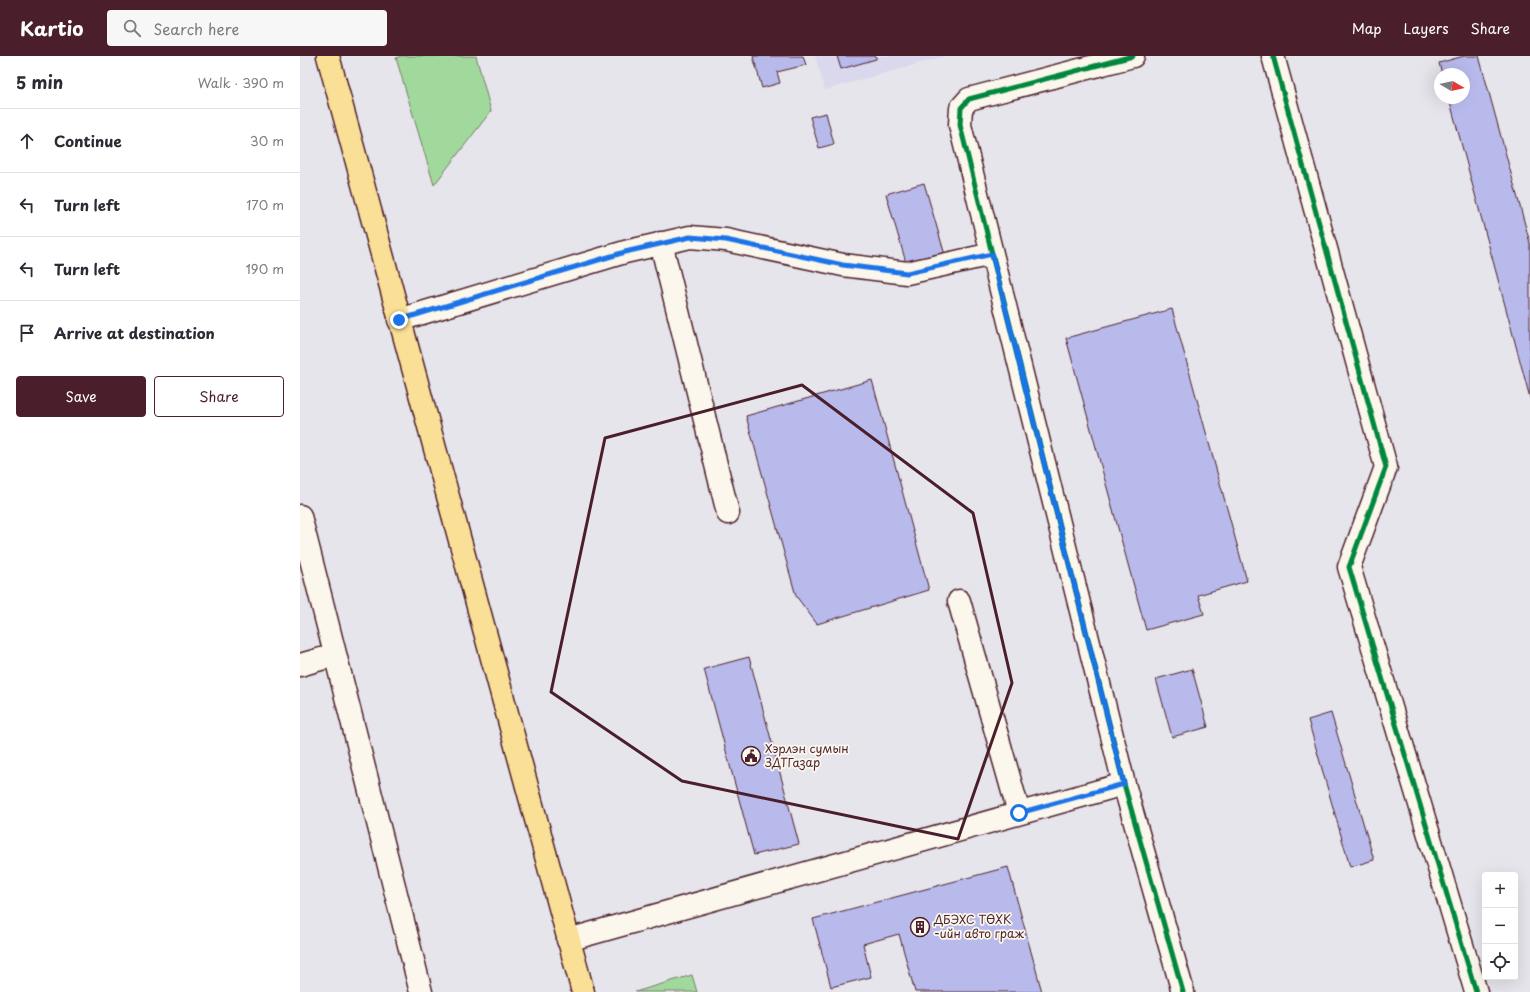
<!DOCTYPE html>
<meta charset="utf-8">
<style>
body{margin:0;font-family:"Playpen Sans",sans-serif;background:#f7f7f7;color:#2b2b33}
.controls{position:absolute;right:12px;bottom:12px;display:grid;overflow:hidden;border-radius:4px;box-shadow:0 4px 16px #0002}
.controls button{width:36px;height:36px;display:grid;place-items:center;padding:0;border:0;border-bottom:1px solid #e1e1e2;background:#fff;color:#2b2b33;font:20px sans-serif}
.compass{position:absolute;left:1134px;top:12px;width:36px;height:36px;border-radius:50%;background:#fff;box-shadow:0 4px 16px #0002;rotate:99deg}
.stop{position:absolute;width:12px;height:12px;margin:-9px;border:3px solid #1a73e8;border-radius:50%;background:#fff}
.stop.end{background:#1a73e8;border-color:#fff;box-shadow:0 1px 4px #0008}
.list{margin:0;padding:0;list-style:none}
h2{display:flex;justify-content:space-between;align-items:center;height:52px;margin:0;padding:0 16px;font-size:17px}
h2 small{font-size:13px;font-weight:400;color:#7c7c81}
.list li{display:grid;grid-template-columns:26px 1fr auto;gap:12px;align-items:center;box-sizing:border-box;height:64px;padding:0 16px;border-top:1px solid #e1e1e2}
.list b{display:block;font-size:15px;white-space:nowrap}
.list em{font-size:13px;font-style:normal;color:#7c7c81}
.actions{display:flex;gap:8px;padding:12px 16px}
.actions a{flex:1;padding:9px 0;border:1px solid #4a1f2b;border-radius:4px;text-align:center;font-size:14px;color:#4a1f2b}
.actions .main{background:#4a1f2b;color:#fff}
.icon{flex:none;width:22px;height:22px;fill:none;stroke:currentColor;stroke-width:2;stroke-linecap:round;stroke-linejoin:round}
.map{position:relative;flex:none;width:1230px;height:936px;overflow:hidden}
header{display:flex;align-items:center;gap:24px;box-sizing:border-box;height:56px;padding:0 20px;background:#4a1f2b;color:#fff}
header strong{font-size:19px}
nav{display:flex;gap:22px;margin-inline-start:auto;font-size:14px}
.search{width:280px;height:36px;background:#f7f7f7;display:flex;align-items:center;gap:10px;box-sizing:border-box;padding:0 14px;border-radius:4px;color:#7c7c81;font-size:15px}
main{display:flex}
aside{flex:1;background:#fff}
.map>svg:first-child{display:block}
.built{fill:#d9d8ec}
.green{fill:#a1d99d;stroke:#767c64}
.building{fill:#b8baec;stroke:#4a1f2b}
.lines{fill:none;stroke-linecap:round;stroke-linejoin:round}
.minor-casing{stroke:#4a1f2b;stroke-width:25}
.highway-casing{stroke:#4a1f2b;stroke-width:25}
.minor{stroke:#fbf7ec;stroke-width:22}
.highway{stroke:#fadf96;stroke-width:22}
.cycleway-casing{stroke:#fbf7ec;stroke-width:8}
.cycleway{stroke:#00873e;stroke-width:5}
.route{stroke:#1a73e8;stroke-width:5}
.marked{fill:none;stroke:#4a1f2b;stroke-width:3;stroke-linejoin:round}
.labels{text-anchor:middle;stroke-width:3.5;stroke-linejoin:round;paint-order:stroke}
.poi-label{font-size:12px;fill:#4a1f2b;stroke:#fbf7ec;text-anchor:start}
</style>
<header>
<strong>Kartio</strong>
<div class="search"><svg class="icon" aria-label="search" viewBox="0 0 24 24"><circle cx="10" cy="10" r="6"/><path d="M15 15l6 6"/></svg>Search here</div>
<nav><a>Map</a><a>Layers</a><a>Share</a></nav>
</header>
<main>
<aside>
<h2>5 min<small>Walk · 390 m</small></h2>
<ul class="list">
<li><svg class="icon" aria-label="ahead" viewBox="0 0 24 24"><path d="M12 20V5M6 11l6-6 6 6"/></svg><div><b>Continue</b></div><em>30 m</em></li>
<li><svg class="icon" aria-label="left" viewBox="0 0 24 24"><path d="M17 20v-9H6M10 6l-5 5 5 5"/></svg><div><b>Turn left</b></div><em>170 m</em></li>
<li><svg class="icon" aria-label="left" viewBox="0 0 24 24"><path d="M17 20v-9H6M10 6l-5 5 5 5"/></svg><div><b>Turn left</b></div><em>190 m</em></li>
<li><svg class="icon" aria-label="arrive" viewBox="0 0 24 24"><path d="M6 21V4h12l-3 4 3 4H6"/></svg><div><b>Arrive at destination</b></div></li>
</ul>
<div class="actions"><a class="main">Save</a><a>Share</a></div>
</aside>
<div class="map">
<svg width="1230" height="936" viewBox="0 0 1230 936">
<rect width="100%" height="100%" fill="#e7e5ec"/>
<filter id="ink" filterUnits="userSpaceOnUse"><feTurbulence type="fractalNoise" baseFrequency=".025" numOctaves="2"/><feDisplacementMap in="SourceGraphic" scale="8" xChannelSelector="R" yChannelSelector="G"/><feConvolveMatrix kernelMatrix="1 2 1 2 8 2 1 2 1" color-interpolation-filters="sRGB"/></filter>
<g filter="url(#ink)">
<path class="built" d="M515 0H646L525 34Z"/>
<path class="green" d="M101 0H176L191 55 134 129 96 2Z
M392 919 397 936H335Z"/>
<path class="building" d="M453 0H503L506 9 477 16 480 27 462 32Z
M537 0H576V3L541 13Z
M1164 0H1179L1230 187V342L1149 42H1164V18H1142L1139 7Z
M526 57 534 88 519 92 510 61Z
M624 127 645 199 607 210 586 138Z
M872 253 947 525 898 539 904 558 846 574 766 282Z
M572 324 629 534 517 568 496 540 446 360Z
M449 601 499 788 454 799 404 613Z
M892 613 908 671 872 681 856 623Z
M1031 657 1074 804 1050 811 1008 664Z
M708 811 742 936H615L599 878 563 888 571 921 531 931 513 863Z"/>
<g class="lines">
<g class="minor-casing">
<path id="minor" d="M833 0 669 43 661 52 660 69 824 728 883 936
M973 0 1086 411 1049 511 1176 936
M361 187 428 457
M99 264 325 196 390 181 426 184 543 209 607 217 692 198
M0 460 121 936
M659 545 719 757
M0 609 35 599
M268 884 824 728"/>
</g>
<g class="highway-casing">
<path id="highway" d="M28 0 283 936"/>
</g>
<use href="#minor" class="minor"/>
<use href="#highway" class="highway"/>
<g class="cycleway-casing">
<path id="cycleway" d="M833 0 669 43 661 52 660 69 824 728 883 936
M973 0 1086 411 1049 511 1176 936"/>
</g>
<use href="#cycleway" class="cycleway"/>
</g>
</g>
<g class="lines" filter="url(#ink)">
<path class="route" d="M99 264 325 196 390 181 426 184 543 209 607 217 692 198 824 728 719 757"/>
</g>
<path class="marked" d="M502 329 673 457 712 627 658 783 382 725 251 636 305 382Z"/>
<defs>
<g id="civic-ring" transform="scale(1)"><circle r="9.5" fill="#fbf7ec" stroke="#4a1f2b" stroke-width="1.5"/><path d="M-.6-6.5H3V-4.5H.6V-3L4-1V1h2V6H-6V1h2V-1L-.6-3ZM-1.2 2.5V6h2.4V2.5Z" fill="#4a1f2b"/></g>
<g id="building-ring" transform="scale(1)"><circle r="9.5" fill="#fbf7ec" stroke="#4a1f2b" stroke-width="1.5"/><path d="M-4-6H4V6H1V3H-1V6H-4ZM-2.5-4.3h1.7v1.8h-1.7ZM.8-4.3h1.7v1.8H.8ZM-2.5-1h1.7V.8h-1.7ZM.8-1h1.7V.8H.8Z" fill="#4a1f2b"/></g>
</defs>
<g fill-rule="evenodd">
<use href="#civic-ring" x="451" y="700"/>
<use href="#building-ring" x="620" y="871"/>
</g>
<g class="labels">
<g class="poi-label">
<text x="465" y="697">Хэрлэн сумын<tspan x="465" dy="14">ЗДТГазар</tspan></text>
<text x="634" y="868">ДБЭХС ТӨХК<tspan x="634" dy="14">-ийн авто граж</tspan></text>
</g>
</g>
</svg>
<div class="controls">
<button>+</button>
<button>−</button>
<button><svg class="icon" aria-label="locate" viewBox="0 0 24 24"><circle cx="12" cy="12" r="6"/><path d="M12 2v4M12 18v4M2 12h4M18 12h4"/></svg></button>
</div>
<svg class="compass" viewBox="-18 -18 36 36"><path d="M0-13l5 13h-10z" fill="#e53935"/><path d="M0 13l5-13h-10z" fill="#7c7c81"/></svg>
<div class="stop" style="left:719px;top:757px"></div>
<div class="stop end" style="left:99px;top:264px"></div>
</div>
</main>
